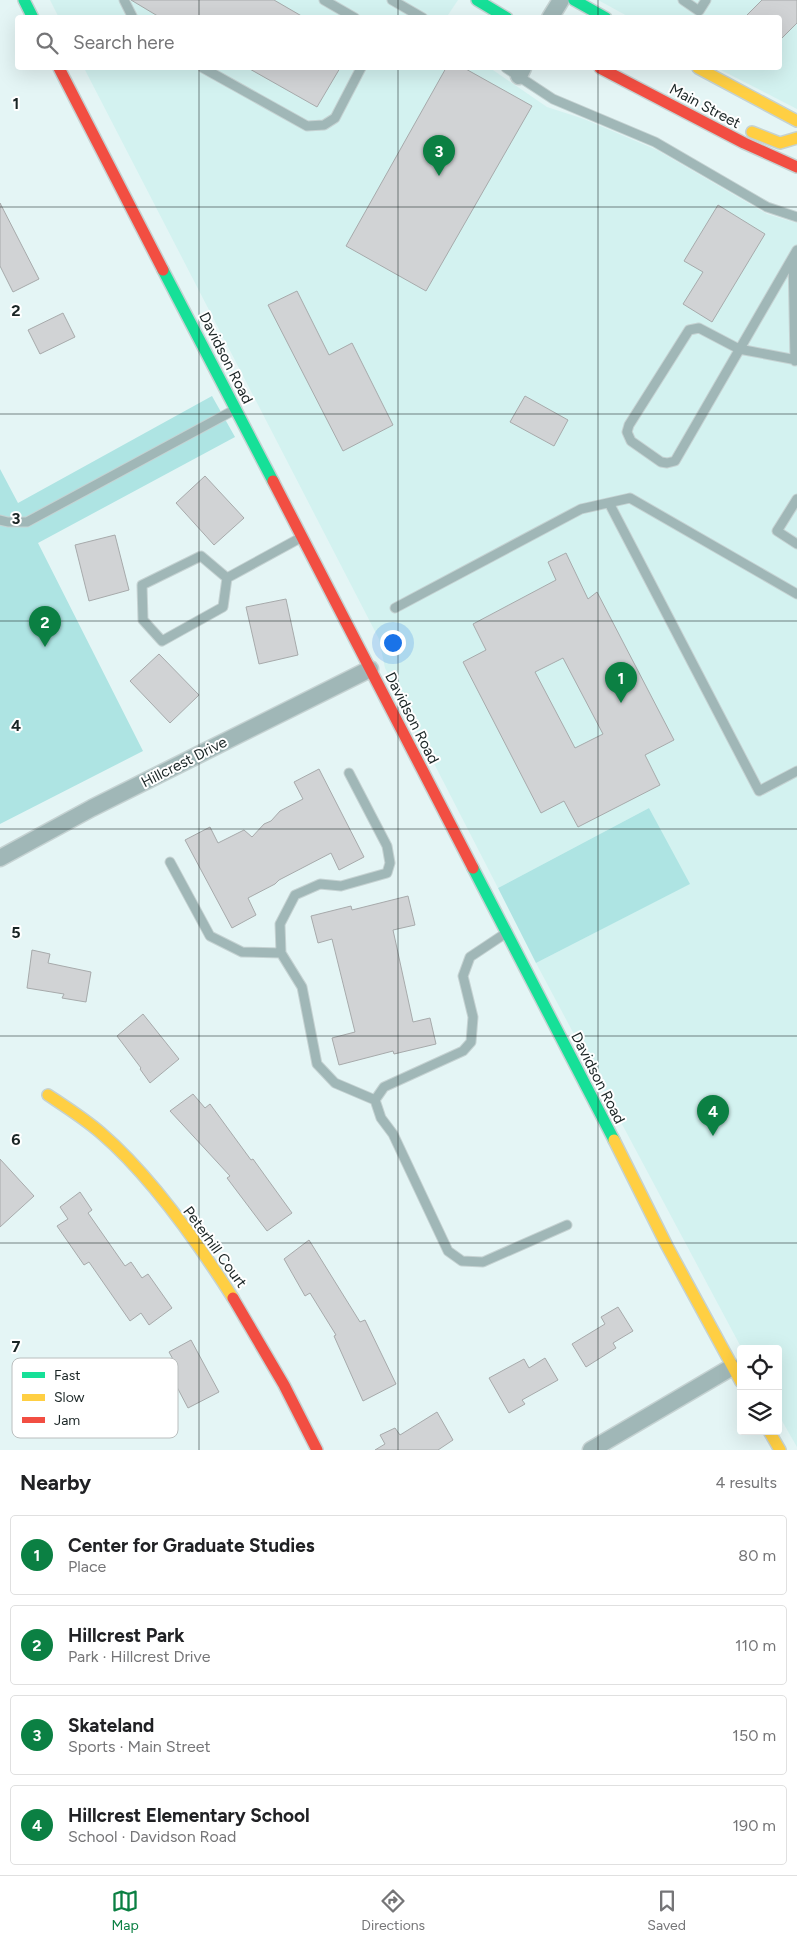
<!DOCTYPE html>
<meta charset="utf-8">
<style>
body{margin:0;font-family:Figtree,sans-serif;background:#f6f6f6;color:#202124}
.controls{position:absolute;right:15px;bottom:15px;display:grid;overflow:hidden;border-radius:5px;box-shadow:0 5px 20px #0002}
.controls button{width:45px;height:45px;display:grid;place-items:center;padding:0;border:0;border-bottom:1px solid #e0e0e0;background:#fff;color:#202124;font:25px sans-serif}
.you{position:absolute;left:392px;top:642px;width:18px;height:18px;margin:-12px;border:4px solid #fff;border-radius:50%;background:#1a73e8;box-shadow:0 0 0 8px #1a73e833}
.badge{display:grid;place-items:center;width:32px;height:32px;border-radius:50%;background:#0b8043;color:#fff;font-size:16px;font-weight:700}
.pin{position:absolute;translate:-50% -41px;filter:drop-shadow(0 1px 2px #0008)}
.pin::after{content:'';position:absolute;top:26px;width:18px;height:15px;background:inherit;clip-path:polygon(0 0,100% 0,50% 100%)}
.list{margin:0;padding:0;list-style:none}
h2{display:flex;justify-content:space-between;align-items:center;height:65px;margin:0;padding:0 20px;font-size:21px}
h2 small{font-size:16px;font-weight:400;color:#757577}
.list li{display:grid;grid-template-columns:32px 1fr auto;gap:15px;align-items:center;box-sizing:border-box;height:80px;margin:0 10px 10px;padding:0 10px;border:1px solid #e0e0e0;border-radius:5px}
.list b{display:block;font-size:19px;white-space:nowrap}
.list p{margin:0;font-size:16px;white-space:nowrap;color:#757577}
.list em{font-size:16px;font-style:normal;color:#757577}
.icon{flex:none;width:28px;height:28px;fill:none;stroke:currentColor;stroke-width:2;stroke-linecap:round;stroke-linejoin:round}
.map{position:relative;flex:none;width:797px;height:1450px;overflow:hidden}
.search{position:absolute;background:#fff;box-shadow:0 5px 20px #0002;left:15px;right:15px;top:15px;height:55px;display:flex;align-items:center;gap:12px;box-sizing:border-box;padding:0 18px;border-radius:5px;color:#757577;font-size:19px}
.sheet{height:425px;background:#fff}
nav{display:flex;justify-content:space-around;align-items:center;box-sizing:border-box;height:70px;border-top:1px solid #e0e0e0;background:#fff;font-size:14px;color:#757577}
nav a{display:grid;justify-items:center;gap:2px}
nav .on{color:#0b8043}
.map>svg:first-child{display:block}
.built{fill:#d3f2f0}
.green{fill:#aee4e3}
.building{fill:#d1d3d5;stroke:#a7aaab;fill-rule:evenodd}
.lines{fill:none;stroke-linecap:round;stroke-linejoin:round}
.lane-casing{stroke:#c5d2d2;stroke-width:11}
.street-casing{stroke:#c5d2d2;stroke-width:19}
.fast-casing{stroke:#c5d2d2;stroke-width:14}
.slow-casing{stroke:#c5d2d2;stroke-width:14}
.jam-casing{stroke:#c5d2d2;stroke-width:14}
.lane{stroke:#a0b7b7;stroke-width:9}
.street{stroke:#a0b7b7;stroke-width:16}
.fast{stroke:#16e098;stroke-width:11}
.slow{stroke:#ffcf43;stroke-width:11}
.jam{stroke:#f24e42;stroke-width:11}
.grid{fill:none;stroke:#1a2525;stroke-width:1;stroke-opacity:0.55}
.labels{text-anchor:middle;stroke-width:4;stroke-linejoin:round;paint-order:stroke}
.street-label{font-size:15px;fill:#1a2525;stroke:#fff}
.key{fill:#fff;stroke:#babebe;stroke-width:1}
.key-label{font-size:14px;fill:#1a2525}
.grid-label{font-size:16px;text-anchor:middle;font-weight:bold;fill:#1a2525;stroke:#fff;stroke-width:4;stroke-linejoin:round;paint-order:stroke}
</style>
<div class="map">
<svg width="797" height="1450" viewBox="0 0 797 1450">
<rect width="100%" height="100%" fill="#e4f5f5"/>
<path class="built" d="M50 0H458L446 18H59Z
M598 0H797V109L717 68H780V18L629 17Z
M84 68H490L547 107 584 119 657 150 767 214 797 223V1447L778 1414V1349H742L536 963 689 884 649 808 498 888 385 668 379 639Z"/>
<path class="green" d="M212 396 235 437 38 543 143 751 0 824V469L18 503Z
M649 808 690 884 536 963 498 888Z"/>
<path class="building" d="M131 0H274L305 18H161Z
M762 0H797V23L780 40V18H744Z
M248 68H340L317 107Z
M446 68H464L532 106 426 291 346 246Z
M0 203 39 279 13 292 0 266Z
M718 205 765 234 712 322 683 304 703 272 684 261Z
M297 291 329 355 352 343 393 425 343 451 268 305Z
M63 313 75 337 40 354 28 330Z
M525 396 568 420 554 446 510 422Z
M205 476 244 518 214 545 176 503Z
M115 535 129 590 89 601 75 545Z
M566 553 588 599 597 592 674 740 645 755 660 785 578 827 564 801 541 813 463 662 486 650 473 624 556 580 548 562ZM563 658 603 734 575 748 535 672Z
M286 599 298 655 259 664 246 607Z
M159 654 199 695 170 723 130 681Z
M319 769 364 857 339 870 331 853 279 880 275 884 248 898 256 915 232 928 185 840 210 827 218 843 244 830 252 837 264 824 271 821 280 811 303 799 294 782Z
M408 896 415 925 393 930 413 1022 430 1018 436 1044 394 1054 393 1051 339 1065 332 1038 355 1032 332 939 318 943 311 916 351 906 352 910Z
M32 950 50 954 48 963 91 972 86 1002 62 998 64 994 27 988Z
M143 1014 179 1059 150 1083 140 1069 141 1068 117 1036Z
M193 1094 205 1108 210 1104 251 1160 253 1159 292 1213 267 1231 227 1178 230 1176 170 1111Z
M0 1159 34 1196 0 1227Z
M80 1192 92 1210 88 1213 125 1266 131 1262 142 1278 148 1274 172 1308 149 1325 141 1313 130 1321 89 1262 84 1265 57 1226 68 1219 60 1207Z
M309 1240 360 1322 365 1320 396 1384 363 1401 334 1336 336 1335 310 1293 305 1296 284 1259Z
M618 1307 633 1331 613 1343 616 1348 586 1367 572 1344 605 1324 601 1317Z
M191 1340 219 1392 188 1408 167 1368 175 1363 169 1352Z
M545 1358 558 1380 522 1400 525 1404 509 1413 489 1378 524 1359 529 1368Z
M437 1412 453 1440 438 1450H375L385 1444 380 1435 395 1428 400 1435Z"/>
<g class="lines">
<g class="lane-casing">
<path id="lane" d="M124 0 133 18
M324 0 355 18
M392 0 423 18
M683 0 699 11 706 0
M203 68 307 126 324 125 335 118 361 68
M506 68 553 99 655 142 767 207 797 217
M797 250 675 461 667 463 661 462 631 441 627 432 629 425 689 330 699 328 739 349 797 360
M793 257 795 361
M797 499 777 531 797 544
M609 503 759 791 797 771
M0 520 8 522H27L236 409
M227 578 201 556 142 585 143 620 162 641 223 607 227 578 302 537
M395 608 581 509 630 498 797 594
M170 862 210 936 242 952 281 953 302 987 317 1064 335 1083 375 1100
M506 933 470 957 463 976 473 1017 471 1042 463 1051 384 1087 375 1100 381 1118 393 1134 448 1251 462 1261 483 1262 567 1225
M281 953 280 924 295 895 320 884 341 886 387 873 390 863 387 846 349 773"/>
</g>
<g class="street-casing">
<path id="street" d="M550 18 561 0
M519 76 523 68
M0 858 92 808 370 669
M591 1450 732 1367"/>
</g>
<g class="fast-casing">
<path id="fast" d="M24 0 33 18
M477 0 507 18
M574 0 606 18
M163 270 273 481
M473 868 614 1140"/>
</g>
<g class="slow-casing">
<path id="slow" d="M698 68 797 121
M752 132 780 143 797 138
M48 1095C66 1107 85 1119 101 1133 150 1175 198 1243 233 1298
M614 1140 667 1246 741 1382
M769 1431 780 1450"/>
</g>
<g class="jam-casing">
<path id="jam" d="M59 68 163 270
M600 68 744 143 797 167
M273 481 473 868
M233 1298 284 1385 317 1450"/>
</g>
<use href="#lane" class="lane"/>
<use href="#street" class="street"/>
<use href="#fast" class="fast"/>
<use href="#slow" class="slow"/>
<use href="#jam" class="jam"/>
</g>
<path class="grid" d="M199 0V18M398 0V18M598 0V18M199 68V1450M398 68V1450M598 68V1450M0 207H797M0 414H797M0 621H797M0 829H797M0 1036H797M0 1243H797"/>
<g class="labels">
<g class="street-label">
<text transform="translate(705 106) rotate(28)" y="5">Main Street</text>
<text transform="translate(226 358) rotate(63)" y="5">Davidson Road</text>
<text transform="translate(412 718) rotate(63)" y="5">Davidson Road</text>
<text transform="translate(184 762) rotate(-27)" y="5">Hillcrest Drive</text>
<text transform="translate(598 1078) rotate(63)" y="5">Davidson Road</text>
<text transform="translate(215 1247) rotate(54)" y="5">Peterhill Court</text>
</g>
</g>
<rect x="12" y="1358" width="166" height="80" rx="8" class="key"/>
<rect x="22" y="1372" width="23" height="6" fill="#16e098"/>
<rect x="22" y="1394" width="23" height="7" fill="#ffcf43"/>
<rect x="22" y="1417" width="23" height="6" fill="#f24e42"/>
<g class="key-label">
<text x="54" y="1380">Fast</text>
<text x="54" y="1402">Slow</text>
<text x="54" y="1425">Jam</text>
</g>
<g class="grid-label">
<text x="16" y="109">1</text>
<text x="16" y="316">2</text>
<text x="16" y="524">3</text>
<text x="16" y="731">4</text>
<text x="16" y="938">5</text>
<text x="16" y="1145">6</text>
<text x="16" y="1352">7</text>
</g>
</svg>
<div class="controls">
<button><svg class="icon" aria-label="locate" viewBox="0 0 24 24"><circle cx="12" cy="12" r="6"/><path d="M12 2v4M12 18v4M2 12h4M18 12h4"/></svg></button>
<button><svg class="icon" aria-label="layers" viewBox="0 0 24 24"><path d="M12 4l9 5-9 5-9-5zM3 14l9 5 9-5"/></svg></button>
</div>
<div class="you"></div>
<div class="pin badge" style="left:621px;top:703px">1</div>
<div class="pin badge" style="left:45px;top:647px">2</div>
<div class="pin badge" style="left:439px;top:176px">3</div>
<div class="pin badge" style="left:713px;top:1136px">4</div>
<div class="search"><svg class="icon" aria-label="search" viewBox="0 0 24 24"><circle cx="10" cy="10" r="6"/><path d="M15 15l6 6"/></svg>Search here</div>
</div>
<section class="sheet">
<h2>Nearby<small>4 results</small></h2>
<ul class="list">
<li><span class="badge">1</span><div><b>Center for Graduate Studies</b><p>Place</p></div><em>80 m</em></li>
<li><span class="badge">2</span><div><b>Hillcrest Park</b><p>Park · Hillcrest Drive</p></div><em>110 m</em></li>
<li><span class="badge">3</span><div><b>Skateland</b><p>Sports · Main Street</p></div><em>150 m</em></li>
<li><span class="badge">4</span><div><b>Hillcrest Elementary School</b><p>School · Davidson Road</p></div><em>190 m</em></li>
</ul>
</section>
<nav>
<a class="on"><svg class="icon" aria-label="map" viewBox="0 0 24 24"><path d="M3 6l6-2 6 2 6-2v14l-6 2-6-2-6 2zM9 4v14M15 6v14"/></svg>Map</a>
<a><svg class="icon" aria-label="directions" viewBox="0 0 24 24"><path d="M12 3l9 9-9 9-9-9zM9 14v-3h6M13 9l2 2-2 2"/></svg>Directions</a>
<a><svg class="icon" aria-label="saved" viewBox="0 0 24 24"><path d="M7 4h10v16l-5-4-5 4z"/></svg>Saved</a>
</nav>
